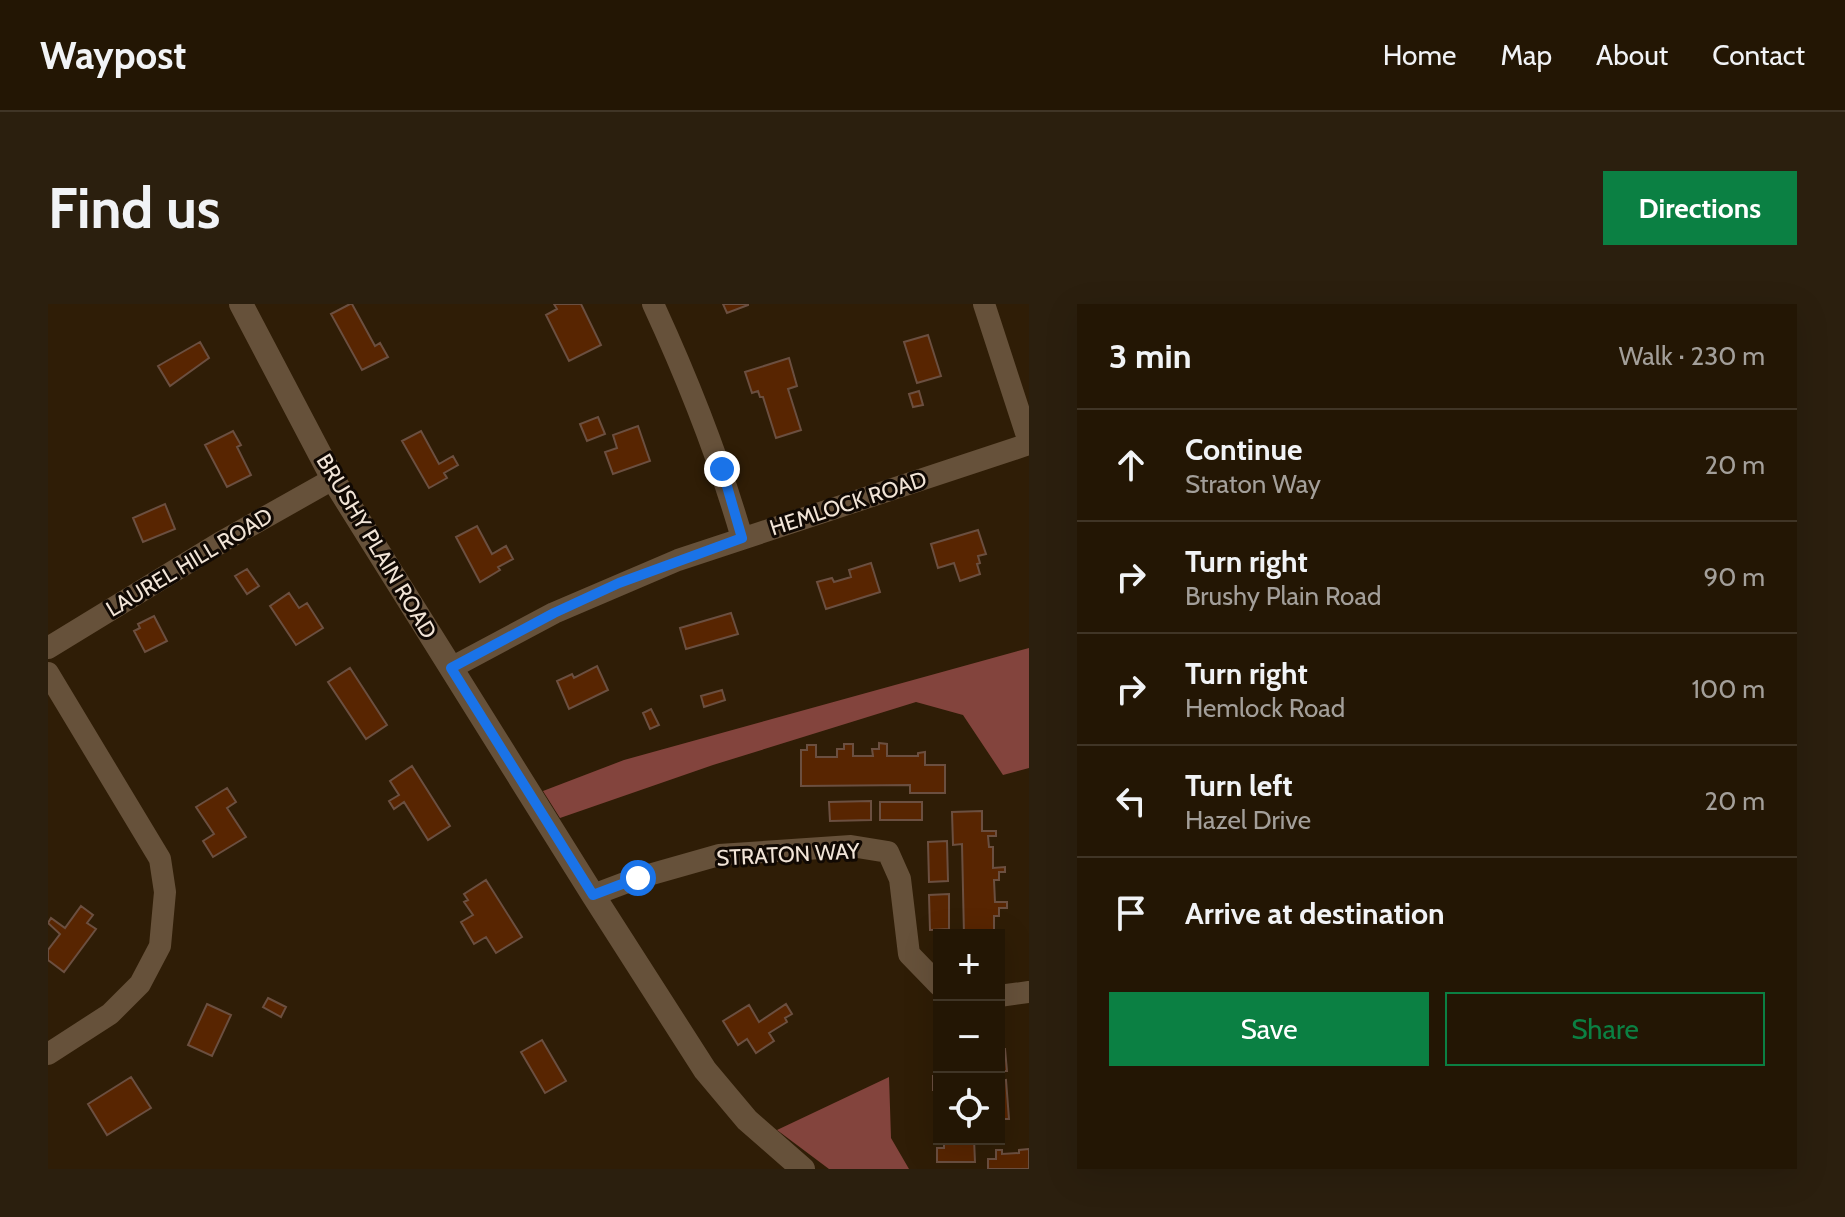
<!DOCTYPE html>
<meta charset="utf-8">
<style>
body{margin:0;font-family:Cabin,sans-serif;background:#2b1f0e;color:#f1f3f6}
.controls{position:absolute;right:24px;bottom:24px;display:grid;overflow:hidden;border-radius:0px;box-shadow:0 8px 32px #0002}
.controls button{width:72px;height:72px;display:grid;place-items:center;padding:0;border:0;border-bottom:2px solid #403526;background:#231604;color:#f1f3f6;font:40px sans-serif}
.stop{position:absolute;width:24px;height:24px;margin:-18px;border:6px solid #1a73e8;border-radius:50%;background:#fff}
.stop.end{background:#1a73e8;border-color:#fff;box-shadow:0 2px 8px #0008}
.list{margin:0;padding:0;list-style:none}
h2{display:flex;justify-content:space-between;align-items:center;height:104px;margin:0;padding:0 32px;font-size:34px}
h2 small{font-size:26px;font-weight:400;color:#a39f9a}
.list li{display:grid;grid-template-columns:52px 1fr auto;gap:24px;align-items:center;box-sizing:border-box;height:112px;padding:0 32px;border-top:2px solid #403526}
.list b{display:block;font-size:30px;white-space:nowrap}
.list p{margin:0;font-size:26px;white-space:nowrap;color:#a39f9a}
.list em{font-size:26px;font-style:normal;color:#a39f9a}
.actions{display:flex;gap:16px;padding:24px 32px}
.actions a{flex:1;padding:18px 0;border:2px solid #0b8043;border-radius:0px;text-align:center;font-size:28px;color:#0b8043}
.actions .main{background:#0b8043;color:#fff}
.icon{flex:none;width:44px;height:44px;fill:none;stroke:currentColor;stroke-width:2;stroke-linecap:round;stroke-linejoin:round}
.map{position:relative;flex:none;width:981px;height:865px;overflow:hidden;border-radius:0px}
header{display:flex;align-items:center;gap:48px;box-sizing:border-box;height:112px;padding:0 40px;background:#231604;border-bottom:2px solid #403526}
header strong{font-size:38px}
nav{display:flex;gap:44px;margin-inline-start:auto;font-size:28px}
.intro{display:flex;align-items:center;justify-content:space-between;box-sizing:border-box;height:192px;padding:0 48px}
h1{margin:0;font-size:56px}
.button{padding:20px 36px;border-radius:0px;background:#0b8043;color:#fff;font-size:28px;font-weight:700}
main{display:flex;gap:48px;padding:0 48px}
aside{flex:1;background:#231604;border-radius:0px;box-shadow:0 8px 32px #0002}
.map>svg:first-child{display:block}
.forest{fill:#83443d}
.building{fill:#582501;stroke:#6b4f40;stroke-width:2}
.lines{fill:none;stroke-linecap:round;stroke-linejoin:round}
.street{stroke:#66513a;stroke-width:22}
.secondary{stroke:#66513a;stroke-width:24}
.route{stroke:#1a73e8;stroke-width:10}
.labels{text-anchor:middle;stroke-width:6;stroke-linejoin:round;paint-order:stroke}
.street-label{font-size:22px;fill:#f1e4d7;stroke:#110903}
</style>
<header>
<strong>Waypost</strong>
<nav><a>Home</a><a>Map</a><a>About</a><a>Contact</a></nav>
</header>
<div class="intro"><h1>Find us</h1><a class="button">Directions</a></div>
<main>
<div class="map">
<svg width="981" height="865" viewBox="0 0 981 865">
<rect width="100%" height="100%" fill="#2f1d06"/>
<path class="forest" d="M981 344V464L955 471 915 411 868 398 665 461 512 514 495 487 576 456Z
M841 773 843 834 861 865H781L729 826Z"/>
<path class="building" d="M302 0H304L327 42 332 39 340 53 314 66 283 10Z
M506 0H533L553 41 521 57 498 11 509 5Z
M675 0H700V1L679 9Z
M880 31 893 72 869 79 856 38Z
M152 38 161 54 122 82 110 62Z
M741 54 749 82 740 85 753 126 728 134 715 93H712L710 87 704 89 697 68Z
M871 87 875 101 865 103 861 90Z
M550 113 557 130 539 137 532 120Z
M590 122 602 157 565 170 557 148 569 144 565 131Z
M185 127 193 141 189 143 203 171 179 183 157 141Z
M373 127 391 160 405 152 410 161 396 169 399 174 381 184 354 137Z
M117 200 127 225 95 238 85 214Z
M429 222 444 250 458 242 465 255 450 263 452 266 432 278 408 233Z
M930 226 938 250 930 252 932 259 929 260 932 270 912 277 906 259 890 264 883 240Z
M823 259 832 288 778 305 769 278 784 274 786 278 803 273 801 266Z
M199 265 211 282 199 290 187 272Z
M241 289 251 304 259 299 275 324 248 341 222 302Z
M683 309 690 330 638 345 632 324Z
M106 312 119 337 97 348 86 327 92 324 90 320Z
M549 362 560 386 521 405 509 377 524 370 526 374Z
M302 364 339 421 318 435 280 378Z
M674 386 677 396 656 403 653 392Z
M603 405 611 421 602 425 595 409Z
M831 439 839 440V452H870V449L877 448V461H897V489H862V481L753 482V446H759V441H768V453H789V445H796V440H805V452H825L824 445H831Z
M364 462 402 522 380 536 356 498 346 505 341 497 351 491 342 477Z
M179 484 188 498 179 504 198 533 165 553 155 537 166 530 148 503Z
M823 497V516L782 517 781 498Z
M832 498H874V516H832Z
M934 507V527H948V532H940L941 543H945V564L957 563V568H951V576H946L947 598H959V604H951V612H946V631H916L914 540 905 541 904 508Z
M899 537 900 577 881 578 880 538Z
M438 576 474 633 448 649 438 633 426 640 413 618 425 611 416 598 420 596 416 590Z
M901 590V625L882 626 881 591Z
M33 602 45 611 39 619 48 625 16 668 0 656V646L12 630 0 619 3 614 17 624Z
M220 694 238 703 233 713 215 703Z
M159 700 183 711 164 752 140 741Z
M738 700 744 710 737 714 739 718 721 729 726 737 708 749 699 735 690 741 675 717 701 701 711 718Z
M494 736 518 777 497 789 473 748Z
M951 745H957L959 767H951Z
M885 772H891V786H885Z
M83 773 103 804 59 831 40 800Z
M958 776 961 815H951V777Z
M886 808H891V822H886Z
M896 835H926L927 858H889V844H896Z
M981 845V865H940V855H948V846H954V850L971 849V846Z"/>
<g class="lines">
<path class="street" d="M605 0C641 78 670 151 694 234
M936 0 981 138
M0 344 175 237 285 175
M403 364 506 309 630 256 981 140
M0 369 112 555 117 588 112 642 92 680 62 710 0 750
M545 591 590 574 671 551 803 542 840 548 852 575 861 650 891 681
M951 692 981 688"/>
<path class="secondary" d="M193 0 285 175 545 591 657 766 699 816 755 865"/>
</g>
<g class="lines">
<path class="route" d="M590 574 545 591 403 364 506 309 571 279 694 234 674 165"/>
</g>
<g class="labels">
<g class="street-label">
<text transform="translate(800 199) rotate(-18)" y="8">HEMLOCK ROAD</text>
<text transform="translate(329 242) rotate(59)" y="8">BRUSHY PLAIN ROAD</text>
<text transform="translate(141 258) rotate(-31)" y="8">LAUREL HILL ROAD</text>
<text transform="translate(740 550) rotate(-3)" y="8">STRATON WAY</text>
</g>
</g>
</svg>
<div class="controls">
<button>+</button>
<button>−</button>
<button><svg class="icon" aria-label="locate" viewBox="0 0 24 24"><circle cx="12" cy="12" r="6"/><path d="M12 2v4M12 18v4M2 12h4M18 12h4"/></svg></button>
</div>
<div class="stop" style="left:590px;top:574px"></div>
<div class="stop end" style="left:674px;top:165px"></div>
</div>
<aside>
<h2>3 min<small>Walk · 230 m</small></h2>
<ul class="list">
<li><svg class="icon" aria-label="ahead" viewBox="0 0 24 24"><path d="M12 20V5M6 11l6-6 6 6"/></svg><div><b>Continue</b><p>Straton Way</p></div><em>20 m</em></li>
<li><svg class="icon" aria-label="right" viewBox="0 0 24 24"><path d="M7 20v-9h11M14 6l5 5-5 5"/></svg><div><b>Turn right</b><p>Brushy Plain Road</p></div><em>90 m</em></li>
<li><svg class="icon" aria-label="right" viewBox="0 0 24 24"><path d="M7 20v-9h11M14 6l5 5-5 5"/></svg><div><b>Turn right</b><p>Hemlock Road</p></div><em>100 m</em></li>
<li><svg class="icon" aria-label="left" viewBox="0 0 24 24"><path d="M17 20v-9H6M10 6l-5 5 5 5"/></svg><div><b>Turn left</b><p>Hazel Drive</p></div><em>20 m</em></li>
<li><svg class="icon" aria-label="arrive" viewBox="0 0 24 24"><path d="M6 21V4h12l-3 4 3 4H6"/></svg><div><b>Arrive at destination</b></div></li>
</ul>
<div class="actions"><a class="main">Save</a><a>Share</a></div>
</aside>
</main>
